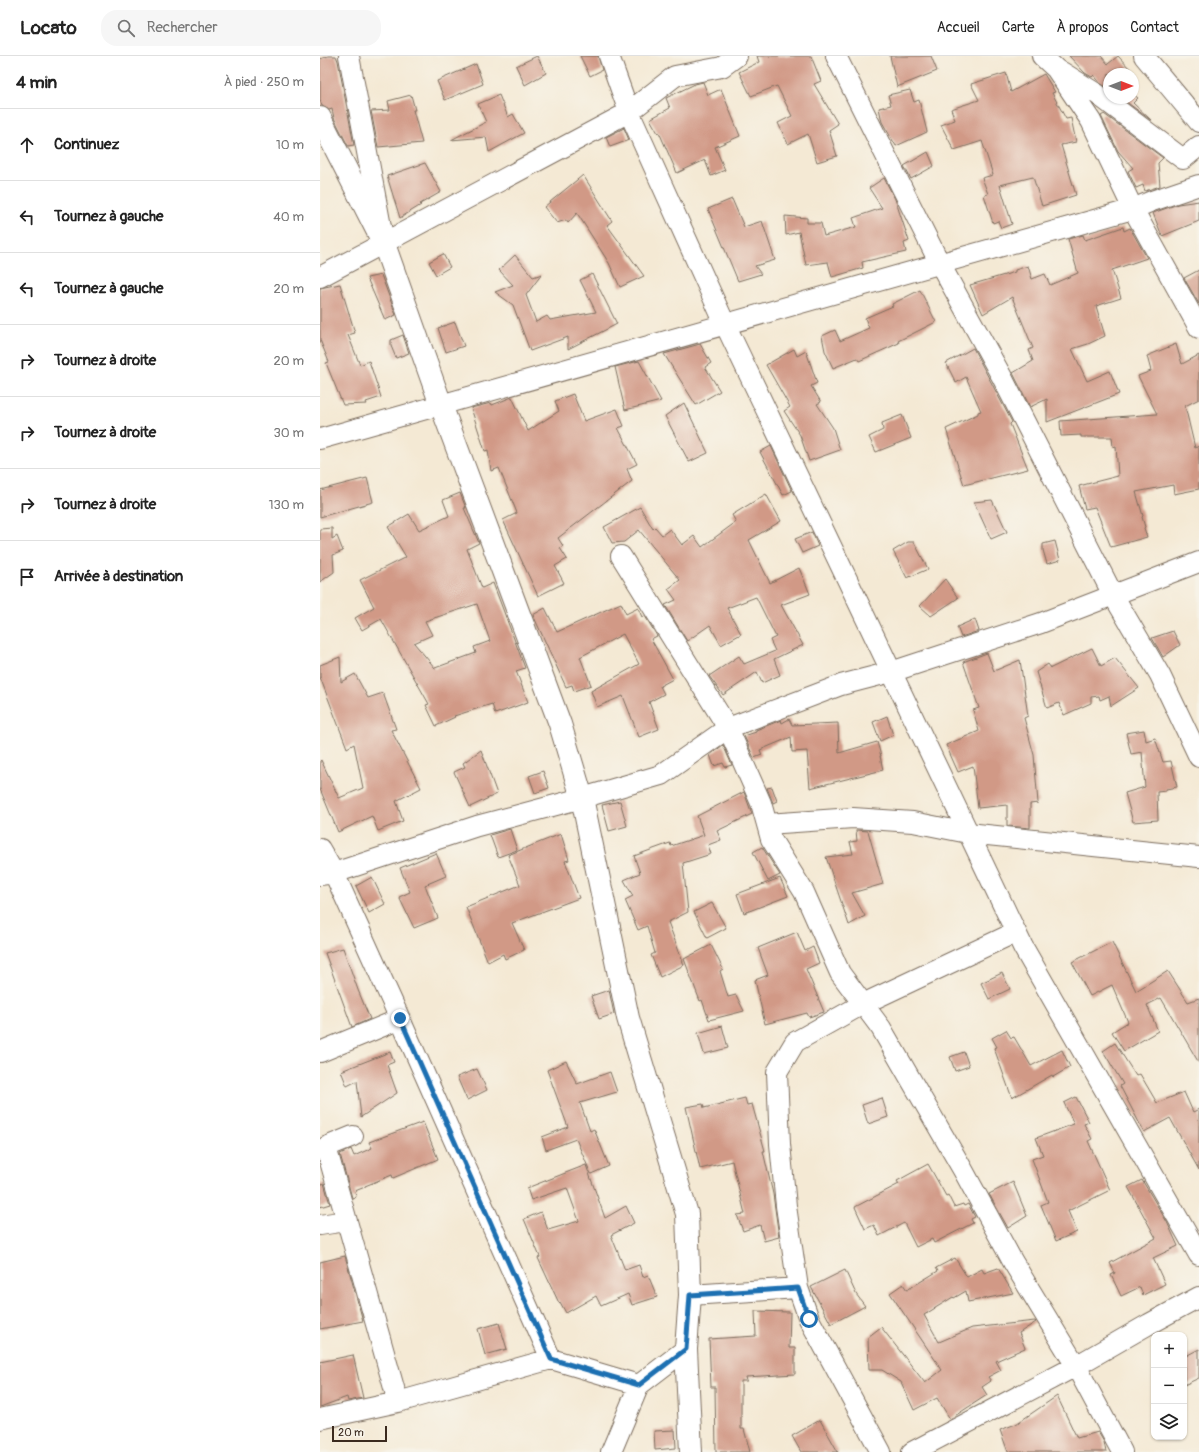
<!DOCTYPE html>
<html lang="fr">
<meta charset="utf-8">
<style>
body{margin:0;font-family:Pangolin,sans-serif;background:#f6f6f6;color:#222}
.controls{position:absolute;right:12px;bottom:12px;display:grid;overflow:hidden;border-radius:8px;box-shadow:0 1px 3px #0004}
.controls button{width:36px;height:36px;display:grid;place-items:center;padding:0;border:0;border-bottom:1px solid #e0e0e0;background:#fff;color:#222;font:20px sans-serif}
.compass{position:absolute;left:783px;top:12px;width:36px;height:36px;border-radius:50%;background:#fff;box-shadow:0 1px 3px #0004;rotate:90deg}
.scale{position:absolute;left:12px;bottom:10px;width:55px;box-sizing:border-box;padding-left:4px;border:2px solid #3b2a1e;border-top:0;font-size:11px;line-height:14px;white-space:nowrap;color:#3b2a1e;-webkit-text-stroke:3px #f7f3e8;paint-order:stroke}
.stop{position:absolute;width:12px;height:12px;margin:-9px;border:3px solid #1f6fb2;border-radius:50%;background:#fff}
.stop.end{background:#1f6fb2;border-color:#fff;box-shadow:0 1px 4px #0008}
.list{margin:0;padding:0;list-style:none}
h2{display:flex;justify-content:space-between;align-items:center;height:52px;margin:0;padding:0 16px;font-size:17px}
h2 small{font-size:13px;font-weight:400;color:#767676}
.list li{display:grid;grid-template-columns:26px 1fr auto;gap:12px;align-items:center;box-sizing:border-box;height:72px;padding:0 16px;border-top:1px solid #e0e0e0}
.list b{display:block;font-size:15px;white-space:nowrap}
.list em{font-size:13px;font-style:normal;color:#767676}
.icon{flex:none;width:22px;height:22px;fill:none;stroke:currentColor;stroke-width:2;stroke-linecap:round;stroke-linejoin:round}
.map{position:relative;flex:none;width:879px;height:1396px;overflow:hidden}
header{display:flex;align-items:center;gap:24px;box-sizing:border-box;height:56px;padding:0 20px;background:#fff;border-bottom:1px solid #e0e0e0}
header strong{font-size:19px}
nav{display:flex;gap:22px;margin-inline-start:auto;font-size:14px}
.search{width:280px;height:36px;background:#f6f6f6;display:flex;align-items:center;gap:10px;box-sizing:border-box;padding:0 14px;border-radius:16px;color:#767676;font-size:15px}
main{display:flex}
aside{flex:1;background:#fff}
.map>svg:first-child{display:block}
.building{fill:#d19986;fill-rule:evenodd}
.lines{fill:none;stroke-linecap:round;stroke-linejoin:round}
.minor-casing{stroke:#7c6d5e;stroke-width:22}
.tertiary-casing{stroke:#7c6d5e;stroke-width:24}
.minor{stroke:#fff;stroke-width:20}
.tertiary{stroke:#fff;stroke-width:22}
.route{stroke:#1f6fb2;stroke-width:5}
</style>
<header>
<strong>Locato</strong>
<div class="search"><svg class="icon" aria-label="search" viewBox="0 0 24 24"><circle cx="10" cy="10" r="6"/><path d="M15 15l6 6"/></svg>Rechercher</div>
<nav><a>Accueil</a><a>Carte</a><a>À propos</a><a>Contact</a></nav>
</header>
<main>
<aside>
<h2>4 min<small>À pied · 250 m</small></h2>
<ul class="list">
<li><svg class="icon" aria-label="ahead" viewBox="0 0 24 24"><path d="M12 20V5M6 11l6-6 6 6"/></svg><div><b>Continuez</b></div><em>10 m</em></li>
<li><svg class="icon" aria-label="left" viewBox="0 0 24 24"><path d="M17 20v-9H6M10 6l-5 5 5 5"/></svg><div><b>Tournez à gauche</b></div><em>40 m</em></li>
<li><svg class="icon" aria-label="left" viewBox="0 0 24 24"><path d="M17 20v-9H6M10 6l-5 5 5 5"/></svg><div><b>Tournez à gauche</b></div><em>20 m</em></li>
<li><svg class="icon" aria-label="right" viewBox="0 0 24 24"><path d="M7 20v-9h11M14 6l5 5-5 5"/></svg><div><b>Tournez à droite</b></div><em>20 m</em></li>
<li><svg class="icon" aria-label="right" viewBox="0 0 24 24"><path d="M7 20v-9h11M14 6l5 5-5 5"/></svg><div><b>Tournez à droite</b></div><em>30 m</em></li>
<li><svg class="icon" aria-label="right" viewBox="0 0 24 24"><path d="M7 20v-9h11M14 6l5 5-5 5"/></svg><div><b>Tournez à droite</b></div><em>130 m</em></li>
<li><svg class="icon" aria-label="arrive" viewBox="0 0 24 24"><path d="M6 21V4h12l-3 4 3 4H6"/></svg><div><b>Arrivée à destination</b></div></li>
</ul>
</aside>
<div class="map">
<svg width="879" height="1396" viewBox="0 0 879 1396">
<rect width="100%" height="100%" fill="#f7f3e8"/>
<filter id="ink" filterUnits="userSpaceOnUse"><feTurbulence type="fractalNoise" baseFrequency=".025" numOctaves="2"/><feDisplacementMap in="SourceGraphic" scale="8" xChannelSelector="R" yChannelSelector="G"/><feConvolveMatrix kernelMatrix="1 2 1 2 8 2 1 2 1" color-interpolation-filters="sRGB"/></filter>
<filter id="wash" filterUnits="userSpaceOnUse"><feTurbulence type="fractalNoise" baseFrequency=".012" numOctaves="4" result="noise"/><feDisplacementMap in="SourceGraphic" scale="16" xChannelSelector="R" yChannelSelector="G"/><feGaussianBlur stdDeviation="0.9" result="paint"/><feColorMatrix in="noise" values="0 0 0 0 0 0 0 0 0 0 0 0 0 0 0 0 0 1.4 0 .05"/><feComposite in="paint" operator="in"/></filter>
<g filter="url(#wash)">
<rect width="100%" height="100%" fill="#f4e9d4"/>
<g id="blocks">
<path class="building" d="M8 0H16L18 5 34 89 28 90 14 62 12 53 9 54 2 50 0 44V3Z
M217 0 226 17 205 29 196 10Z
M260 0H278L282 14 270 20Z
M437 0H491L501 25 494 28 518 68 509 74 517 100 497 106 488 78 468 88 458 67 472 60 457 30 431 40 419 16 439 6Z
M570 0H611L617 15 577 31Z
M749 0H781L788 8 798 0 811 14 807 18H789V33L780 27 774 19 772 21 765 17Z
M156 8 163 28 125 44 117 25Z
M686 17 691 36 724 18 735 36 732 37 746 63 751 62 756 86 741 89 756 139 722 150 713 121 680 129 692 168 681 172 678 165 673 167 664 139 668 138 662 122 673 119 662 85 634 94 621 69 635 64 631 53 659 44 651 28Z
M383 26 388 39 401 33 420 80 395 91 405 114 391 120 385 104 357 117 339 76 338 77 330 63 350 52 346 42 375 28Z
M590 34 594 46 599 44 607 76 576 90 562 66 559 52 571 49 568 39Z
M813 38 818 42 813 47 832 65 801 42H813Z
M91 39 95 54H93L102 87 58 91 51 55 70 54 68 45Z
M179 39 188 61 193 58 204 77 169 96 166 81 131 84 166 66 158 48Z
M784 58 843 102 838 107 840 130 825 135 823 129 816 132 808 115 813 112 798 95 781 60Z
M304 72 309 84 290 91 286 81Z
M608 96 614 110 591 123 584 110Z
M105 107 121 136 100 148 101 149 80 162 67 120Z
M263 119 292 165 287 169 324 220 300 231 289 207 257 157 248 167 246 164 237 167 224 151Z
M564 122 575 143 589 185 584 187 586 196 542 206 543 212 512 221 508 206 486 209 479 176 466 179 465 160 487 162V167H501L504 180 536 171 533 162 562 152 549 132Z
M412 143 424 171 442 165 455 204 435 210 441 218 418 225 388 153Z
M879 145V165L842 180 833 157 858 148Z
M803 171 804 175 810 172 827 202 792 214 801 242 776 250 785 280 768 288 752 293 767 325 790 315 799 338 727 366V343L710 351 693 317 713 305 709 294 713 292 692 241 663 258 650 229 695 216V214L708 210 712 223 725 218 730 229 758 217 748 183 763 179 765 184Z
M123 198 130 211 116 219 109 206Z
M195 199 213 221 222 218 206 239 216 266 227 260 230 264 276 256 260 224 272 218 297 268 248 293V281L210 295 193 249 175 236 193 229 179 214Z
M879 214V248L864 222Z
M61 219 76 259 65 264 47 222Z
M20 228 35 277 28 279 40 309 49 305 61 341 46 346 47 348 23 349 6 307 9 306 0 284V232Z
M600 234 616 266 578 285 579 287 539 305 537 302 513 312 505 295 502 280 515 274 520 285 549 272 545 262 573 250 572 248Z
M135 266 144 290 126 296 118 272Z
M83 279 89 297 76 302 71 290V284Z
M380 288 391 307 385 311 400 335 376 349 344 298Z
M856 288 862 308 879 299V343L865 350 875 392 879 390V433L854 438 853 429 816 436 823 460 822 461 825 471 824 472 827 481 791 491 775 451 765 453 759 430 798 420 796 390 793 391 792 381H761V379L741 380 740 365 837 358 818 320 831 315 827 300Z
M653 292 692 366 690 368 708 413 644 429 626 373 658 358V356L661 355 646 321 636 327 626 307Z
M474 293 477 300 486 295 497 327 491 330 501 346 497 348 513 372 520 394 489 405 480 379 464 355 470 351 446 309Z
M319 305 341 345 305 354 295 311Z
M253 338 264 365 297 353 304 370 298 372 317 408 307 413 312 425 238 482 243 490 240 492 247 503 235 510 244 527 218 540 183 464 197 457 179 412 171 415 168 394 165 395 151 352 171 347 172 349 192 341 208 375 239 355 235 345Z
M364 347 388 397 369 406 345 360Z
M582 359 591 382 556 396 549 381 563 374 562 367Z
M451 390 472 435 463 439 440 396Z
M47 422 53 446 0 461V434Z
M140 437 146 452H144L159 487 147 493 162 532 173 527 205 612 196 615 208 646 175 658 172 648 134 660 135 661 116 670 106 649 109 648 61 563 42 574 35 562 54 551 40 524 86 501 68 471 89 458 99 474 129 460 123 444ZM157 548 170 585 154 591 156 597 115 612 94 587 112 579 105 565Z
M446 438 461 465 429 484 450 527 479 512 490 538 461 549 483 589 454 603 460 619 442 627 437 616 403 639 389 620 419 600 424 608 455 595 450 584 456 581 436 541 407 552 421 578 401 589 390 569 367 585 345 549 356 544 348 533 360 524 319 474 304 486 292 487 284 471 320 451 333 473 335 471 342 479 350 473 362 489 374 480 382 491 416 466 412 459Z
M672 444 687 476 671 483 654 446Z
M12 472V483L17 480 23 495 13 499 14 516 0 526V473Z
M492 476 498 490 482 497 475 483Z
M735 485 740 504 727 508 723 494V488Z
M588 486H594L608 513 587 522 573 495Z
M625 523 638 542 611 560 600 550Z
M301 547 306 558 318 552 322 561 325 560 337 580 331 583 353 623 340 630 344 638 329 646 339 673 319 681 303 640 277 651 271 635 319 608 303 578 260 601 271 629 254 635 252 629 246 631 213 559 225 552 237 576Z
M655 563 659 575 641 581 637 571Z
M853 575 860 589 843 601 832 582Z
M772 592 781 610 795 602 819 632 791 650 789 640 780 644 779 640 771 641V647L744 659 739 647 727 652 716 616 728 608 731 612Z
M667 597 674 615 700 604 708 660 704 662 714 699 718 747 710 748V772L687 770V749L658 752 653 710 638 716 626 689 659 675 653 654 659 652 643 606Z
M20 601 21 626 35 618 48 642 63 637 76 673 71 674 101 732 76 745 83 765 58 775 52 760 18 776 0 733V705L1 704 19 742 43 732 34 688 27 692 0 621V609Z
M567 660 573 679 560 685 553 666Z
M469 663 472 669 518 667 519 697 557 686 561 700H560L563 714 490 732 487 695 472 696 471 681 440 694 442 699 434 702 424 680 436 676V674L461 664 462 667Z
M824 674 826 685 835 682 843 706 851 705 857 731 846 733V735L837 736 838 764 813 766 805 737 825 731 822 696 811 698 806 677Z
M403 689 412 709 405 711 403 707 394 710 390 699Z
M161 694 177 738 150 751 134 716 145 711 143 707Z
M223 715 229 732 215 737 209 720Z
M452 731 457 745 453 747 447 732Z
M424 736 432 758 397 775 401 784 388 789 391 798 363 807 368 856 348 866 364 909 340 921 331 899 335 897 327 870 318 874 305 844 313 840 304 824 320 817 314 800 350 787 351 790 384 779 377 760Z
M300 745 307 770 289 775 282 749Z
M190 773 197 794 178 801 170 779Z
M536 774 548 775 563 828 532 837 545 860 529 869 506 801 533 798 530 786 537 785Z
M241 778 249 804 245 805 259 842 192 867 204 894 185 903 183 898 168 906 146 851 200 829 188 799Z
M442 791 460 819 448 825 433 796Z
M116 797 126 820 105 829 118 862 94 872 79 841 90 836 80 812Z
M52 821 65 848 49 857 36 830Z
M460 822 468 840 424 857 417 838Z
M392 847 406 872 387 882 374 856Z
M477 876 485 895 493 891 499 907 486 913 504 956 489 961 487 957 445 968 435 924 448 919 438 892Z
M792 886 816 935 848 915 868 946 879 942V1007L841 942 827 949 838 975 804 995 792 976 808 966 792 929 770 940 752 906Z
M391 889 403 913 400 915 408 941 416 939 424 955 389 964 382 944 380 945 364 903Z
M23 892 38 934 50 963 32 971 5 897Z
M682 917 690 933 669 943 661 927Z
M289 934 294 958 279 963 271 940Z
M402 970 408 992 384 998 378 977Z
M686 974 691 982 694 981 711 1010 742 994 750 1011 733 1021 732 1019 692 1042 674 992 677 991 672 982Z
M795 987 816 1020 820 1018 837 1047 864 1036 873 1056 879 1053V1114L850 1062 824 1076 800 1030 803 1028 783 995Z
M70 996 74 1006 67 1009 77 1037 41 1061 37 1025 27 1030 21 1015Z
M644 996 649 1010 635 1015 630 1001Z
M246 1005 257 1028 290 1016 297 1036 260 1047 270 1075 274 1073 289 1110 271 1118 256 1083 226 1094 222 1081 248 1071 227 1014Z
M157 1013 167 1034 147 1044 137 1021Z
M756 1041 769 1066 764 1068 772 1083 768 1085 790 1134 748 1155 757 1176 736 1185 721 1149 728 1146 712 1103 723 1099 716 1082 754 1068 744 1047Z
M425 1042 427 1049 432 1048 445 1095H443L453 1138 459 1181 444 1185 440 1169 423 1175 417 1159 425 1158 412 1105 380 1113 366 1051 383 1048 384 1052Z
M562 1042 568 1061 548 1068 542 1049Z
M103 1066 118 1103 73 1122 72 1119 45 1130V1131L35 1135 36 1141 32 1142 20 1098 31 1093 34 1100 52 1092 49 1086Z
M608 1108 626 1140 628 1139 634 1151 643 1148 644 1150 648 1148 655 1161 651 1163 653 1167 614 1187 612 1183 596 1191 584 1167 559 1180 554 1169 545 1173 535 1151 579 1128 577 1125Z
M266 1109 285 1162 306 1150 314 1167 291 1179 305 1214 319 1209 323 1221 328 1219 337 1241 312 1249 308 1238 281 1250 276 1240 246 1257 240 1246 239 1247 218 1202 220 1201 204 1163 221 1156 228 1174 259 1165 247 1132 211 1144 207 1132Z
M822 1124 847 1166 858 1190 833 1202 845 1228 823 1239 820 1231 801 1240 791 1219 795 1217 790 1207 836 1182 808 1131Z
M693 1126 707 1160 688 1172 669 1138Z
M4 1127 10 1148 0 1151V1129Z
M25 1200 43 1265 0 1273V1206Z
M635 1202 647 1221 662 1213 664 1217 678 1212 693 1237 648 1246 646 1235 634 1242 633 1241 604 1259 619 1286 652 1272 715 1265 716 1266 699 1277 705 1292 676 1305 681 1314 668 1321 671 1325 662 1331 667 1339 630 1363 617 1342 594 1354 581 1326 562 1314H549L548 1281 561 1271 605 1327 622 1314 570 1237 583 1228 587 1234 618 1215 616 1212Z
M525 1214 536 1238 545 1250 511 1268 491 1231Z
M435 1255 470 1256 469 1292H475V1318L426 1321 427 1325H421V1373H424L430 1396H396L395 1331H391L389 1283 436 1280Z
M179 1267 187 1293 165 1299 158 1273Z
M879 1293V1322L864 1329V1301Z
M33 1299 43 1342 28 1345 27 1341 0 1351V1306Z
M737 1340 757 1382 778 1376 784 1386 786 1396H688L680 1374 696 1368Z
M500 1364 518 1396H481L472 1380Z
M355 1374 356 1392 335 1394 334 1375Z"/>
</g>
</g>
<g filter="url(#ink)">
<use href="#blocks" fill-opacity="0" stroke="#7c6d5e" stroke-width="1"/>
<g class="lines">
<g class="minor-casing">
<path id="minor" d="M29 0 62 176
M289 0 309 56 405 268 703 891 879 1199
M516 0 620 208 682 321 793 539 840 619 879 701
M722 0 736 13 771 65 813 153 879 272
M824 0 879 66
M742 16 777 38 863 103 879 90
M0 221 309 56 355 20 402 11 417 0
M0 383 813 153 832 145 879 129
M301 500 408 672 441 747 451 783 484 836 520 917 561 972 643 1114 693 1206 756 1310 802 1396
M447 768 533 762 593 766 648 777 879 801
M0 793 14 817 80 963 231 1303
M0 819 14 817 157 770 262 742 341 719 408 672 521 629 571 616 721 567 879 506
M0 996 80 963
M33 1080 6 1091 78 1346
M0 1169 26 1165
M370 1239 478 1232
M0 1363 78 1346 231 1303 319 1329 366 1293
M291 1396 319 1329
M561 1396 489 1263 478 1232 466 1150 460 1088 457 1016 475 986 543 948 696 876
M592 1396 756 1310 829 1268 879 1241"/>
</g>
<g class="tertiary-casing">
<path id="tertiary" d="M0 62 64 188 121 349 240 668 262 742 308 962 367 1158 370 1239 366 1293 371 1396"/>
</g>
<use href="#minor" class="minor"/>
<use href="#tertiary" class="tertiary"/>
</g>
</g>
<g class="lines" filter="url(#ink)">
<path class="route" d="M80 962 231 1303 319 1329 366 1293 370 1239 478 1232 489 1263"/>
</g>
</svg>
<div class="controls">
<button>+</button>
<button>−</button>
<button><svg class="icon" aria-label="layers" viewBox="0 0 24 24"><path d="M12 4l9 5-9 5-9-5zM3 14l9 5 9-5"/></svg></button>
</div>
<svg class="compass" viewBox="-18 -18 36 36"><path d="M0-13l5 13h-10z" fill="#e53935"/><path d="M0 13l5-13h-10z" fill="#767676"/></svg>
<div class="scale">20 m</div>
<div class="stop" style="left:489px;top:1263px"></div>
<div class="stop end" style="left:80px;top:962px"></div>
</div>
</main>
